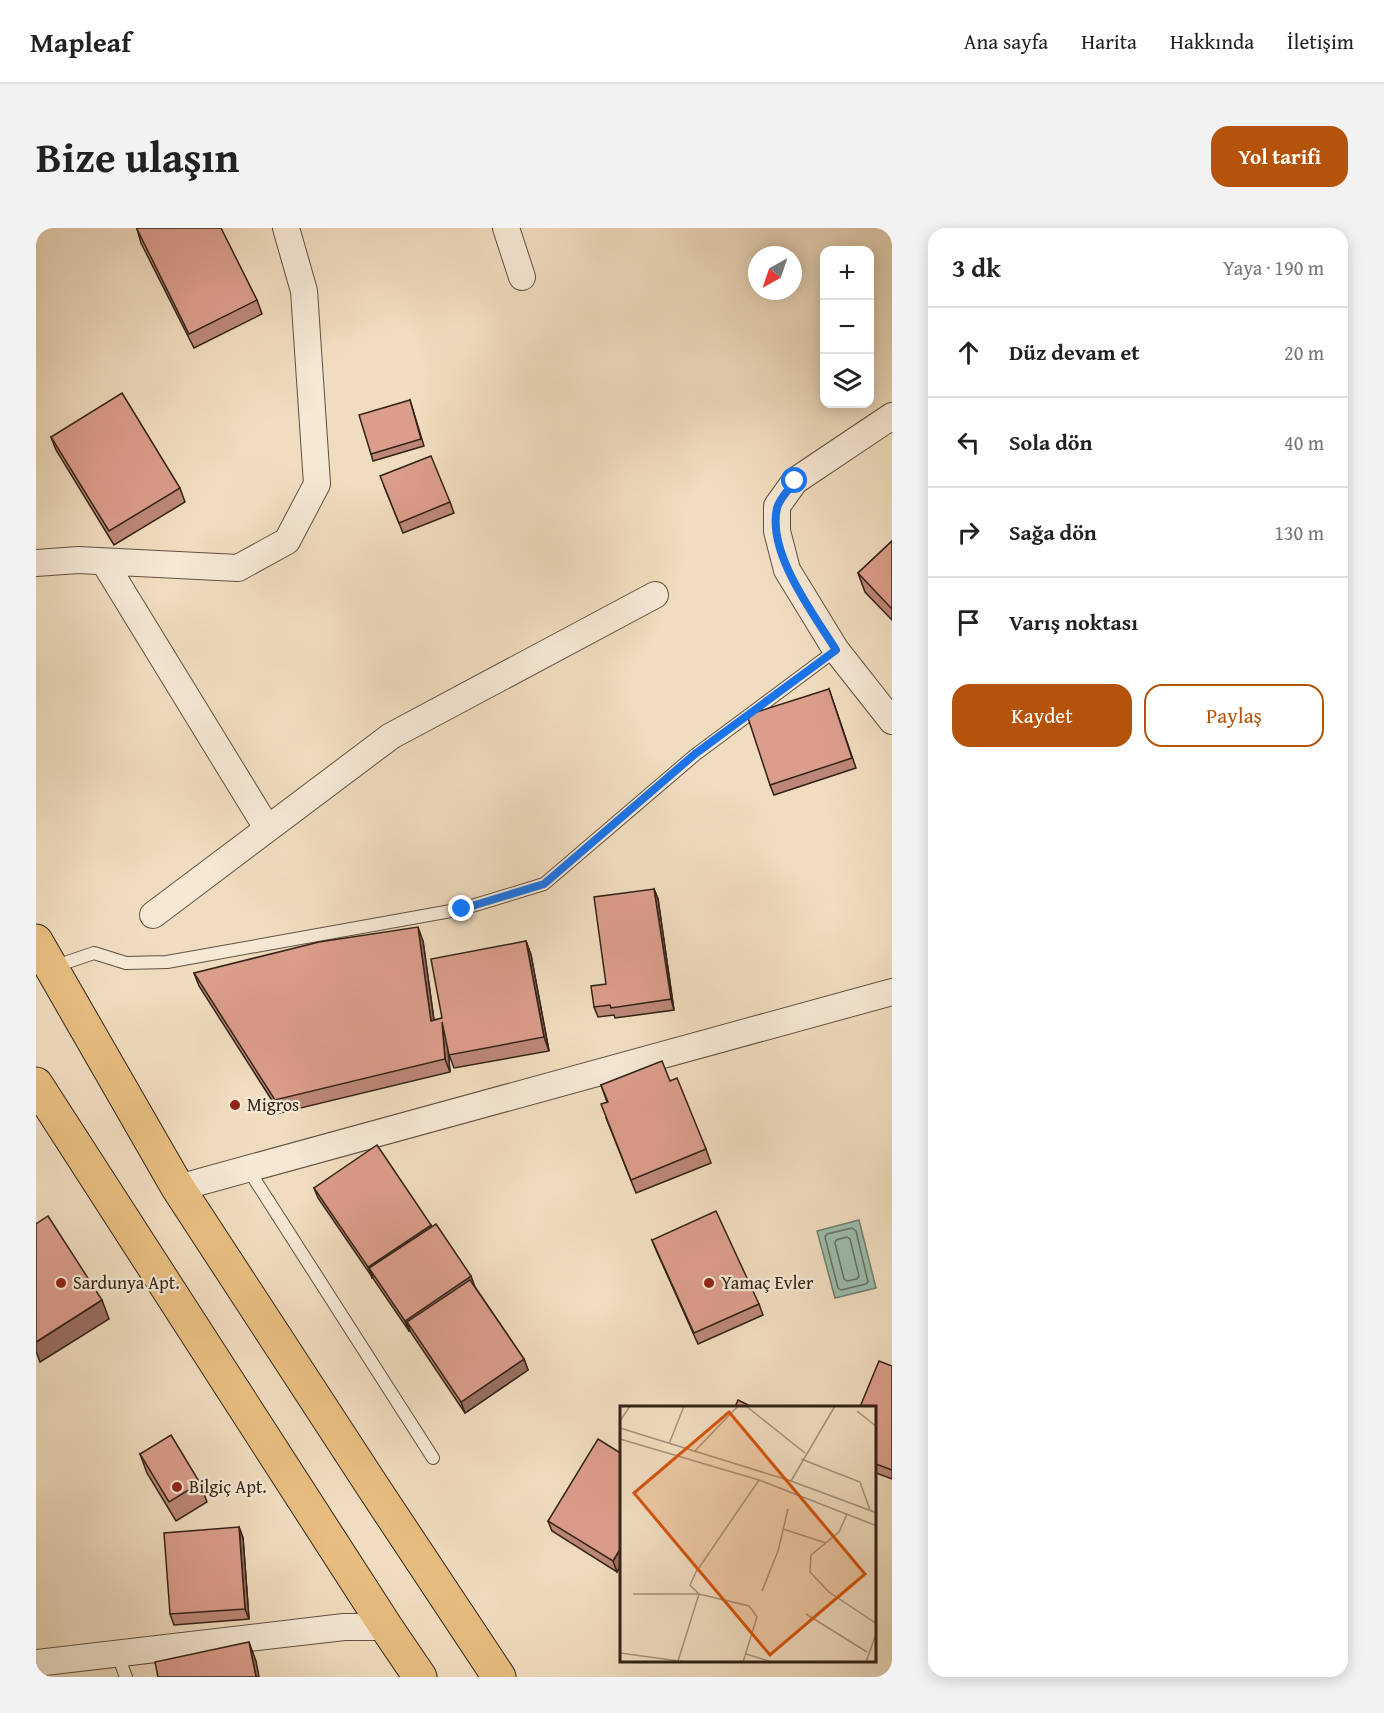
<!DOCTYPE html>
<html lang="tr">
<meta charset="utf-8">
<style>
body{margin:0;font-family:"Gentium Book Plus",serif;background:#f2f2f2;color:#222}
.controls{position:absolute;right:18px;top:18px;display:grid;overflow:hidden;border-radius:12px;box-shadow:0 3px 15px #0003}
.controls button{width:54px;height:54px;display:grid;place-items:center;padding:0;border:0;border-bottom:2px solid #e0e0e0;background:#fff;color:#222;font:30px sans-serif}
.compass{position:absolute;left:712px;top:18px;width:54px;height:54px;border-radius:50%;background:#fff;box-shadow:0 3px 15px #0003;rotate:220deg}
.stop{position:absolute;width:18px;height:18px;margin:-14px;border:4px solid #1a73e8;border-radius:50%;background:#fff}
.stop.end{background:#1a73e8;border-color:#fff;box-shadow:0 2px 6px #0008}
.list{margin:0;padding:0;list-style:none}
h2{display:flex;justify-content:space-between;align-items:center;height:78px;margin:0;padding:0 24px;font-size:26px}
h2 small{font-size:20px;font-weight:400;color:#767676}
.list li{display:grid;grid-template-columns:39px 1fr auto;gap:18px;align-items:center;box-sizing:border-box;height:90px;padding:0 24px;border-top:2px solid #e0e0e0}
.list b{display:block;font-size:22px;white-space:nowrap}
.list em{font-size:20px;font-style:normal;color:#767676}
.actions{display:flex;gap:12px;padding:18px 24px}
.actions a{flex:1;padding:14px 0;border:2px solid #b45309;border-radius:18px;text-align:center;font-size:21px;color:#b45309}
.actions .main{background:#b45309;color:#fff}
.icon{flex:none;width:33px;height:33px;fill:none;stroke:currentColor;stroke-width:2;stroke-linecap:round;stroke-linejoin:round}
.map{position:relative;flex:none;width:856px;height:1449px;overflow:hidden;border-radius:18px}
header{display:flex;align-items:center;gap:36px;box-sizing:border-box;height:84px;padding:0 30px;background:#fff;border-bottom:2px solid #e0e0e0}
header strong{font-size:28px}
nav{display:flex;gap:33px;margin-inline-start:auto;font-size:21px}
.intro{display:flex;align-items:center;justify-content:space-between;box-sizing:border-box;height:144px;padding:0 36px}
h1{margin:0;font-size:42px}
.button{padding:15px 27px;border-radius:18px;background:#b45309;color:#fff;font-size:21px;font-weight:700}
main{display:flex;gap:36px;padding:0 36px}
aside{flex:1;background:#fff;border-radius:18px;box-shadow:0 3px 15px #0003}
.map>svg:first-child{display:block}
.water{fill:#9bbcab;stroke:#717f70;stroke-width:1.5}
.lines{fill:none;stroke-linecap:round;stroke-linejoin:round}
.shore{stroke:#677061;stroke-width:1.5}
.service-casing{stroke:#625141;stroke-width:14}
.minor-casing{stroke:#625141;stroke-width:28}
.primary-casing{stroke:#332317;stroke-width:35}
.service{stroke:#f5e8d5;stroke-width:12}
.minor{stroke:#f5e8d5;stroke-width:26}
.primary{stroke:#e8be80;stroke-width:33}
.wall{fill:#bc8778;stroke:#332317;stroke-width:1.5}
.shaded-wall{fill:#996e62;stroke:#332317;stroke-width:1.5}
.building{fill:#db9d8c;stroke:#332317;stroke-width:1.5}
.route{stroke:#1a73e8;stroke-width:8}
.poi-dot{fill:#8f2418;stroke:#f5e8d5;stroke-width:2}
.labels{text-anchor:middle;stroke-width:4.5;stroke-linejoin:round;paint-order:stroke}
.poi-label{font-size:18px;fill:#332317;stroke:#f5e8d5;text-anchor:start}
.inset-road{fill:none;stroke:#a4927c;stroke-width:1.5}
.view{fill:#d6540d;fill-opacity:0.15;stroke:#d6540d;stroke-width:3}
.inset-edge{fill:none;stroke:#332317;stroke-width:3}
</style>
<header>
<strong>Mapleaf</strong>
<nav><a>Ana sayfa</a><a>Harita</a><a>Hakkında</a><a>İletişim</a></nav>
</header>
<div class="intro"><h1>Bize ulaşın</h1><a class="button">Yol tarifi</a></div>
<main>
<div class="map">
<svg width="856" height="1449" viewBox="0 0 856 1449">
<rect width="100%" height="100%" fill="#f0dcbf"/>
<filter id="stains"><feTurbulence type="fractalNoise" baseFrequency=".00333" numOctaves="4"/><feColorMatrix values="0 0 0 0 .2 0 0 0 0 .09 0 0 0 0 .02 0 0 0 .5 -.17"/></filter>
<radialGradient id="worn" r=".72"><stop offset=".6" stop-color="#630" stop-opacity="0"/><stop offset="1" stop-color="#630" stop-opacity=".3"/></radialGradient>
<path class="water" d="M823 992 840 1060 799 1070 781 1003Z"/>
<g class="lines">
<path class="shore" d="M816 1000 820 1003 832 1054 830 1056 805 1062 802 1060 789 1009 791 1006Z
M811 1009 814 1011 823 1048 821 1051 811 1053 808 1051 799 1015 800 1012Z"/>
<g class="service-casing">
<path id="service" d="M17 739 58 725 90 735 131 734 426 681 508 656 659 527 800 422
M212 941 397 1230
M81 1425 90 1449"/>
</g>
<g class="minor-casing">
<path id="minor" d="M470 0 486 49
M856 188 759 253 741 278V303L751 342 800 422 856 493
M68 334 231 600
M0 335 42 332 202 340 251 313 281 256 268 63 250 0
M117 687 355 508 619 367
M142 960 856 764
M0 1435 308 1399H350"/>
</g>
<g class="primary-casing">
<path id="primary" d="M0 713 142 960 339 1262 463 1449
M0 856 350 1399 384 1449"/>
</g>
<use href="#service" class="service"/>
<use href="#minor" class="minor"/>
<use href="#primary" class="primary"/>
</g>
<path class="wall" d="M101 1 221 72 226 86 158 120 105 15Z
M374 172 388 218 337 233 335 226Z
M15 209 144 260 149 274 78 317 20 222Z
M348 258 414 274 418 285 367 305Z
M856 313V392L829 364 822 345Z
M793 461 820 540 738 567 734 557Z
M618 661 622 671 638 782 579 790 578 787 562 789 558 779Z
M387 713 398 792 406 790 490 713 495 727 513 823 418 840 412 824 414 844 244 885 163 758 158 745Z
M634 853 670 921 675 935 600 965 570 890 571 874 565 857Z
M278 960 395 998 439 1059 488 1131 492 1142 429 1185 374 1103H373L282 970Z
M616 1012 723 1076 727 1087 662 1116 620 1022Z
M856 1138V1251L840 1245V1179Z
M104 1226 164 1255 171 1274 140 1293 111 1245Z
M586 1226V1335L581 1344 516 1303 512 1293Z
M203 1299 207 1310 213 1391 138 1397 134 1386Z"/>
<path class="shaded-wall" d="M618 661 622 671 638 782 635 771Z
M382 699 387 713 400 807 395 793Z
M490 713 495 727 513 823 508 809Z
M406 794 411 808 414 844 409 831Z
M395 997 399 1007 333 1040 337 1049 336 1050 332 1039Z
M435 1048 439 1059 371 1094 374 1103H373L369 1093Z
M66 1072 73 1091 4 1134 0 1123V1114Z
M488 1131 492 1142 429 1185 425 1174Z
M203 1299 207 1310 213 1391 209 1381Z
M586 1318V1335L581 1344 577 1333Z
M213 1414 220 1433 223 1449H220Z"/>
<path class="building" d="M103 0H185L221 72 153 106 101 1Z
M86 165 144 260 73 303 15 209Z
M374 172 385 211 335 226 323 187Z
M395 228 414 274 363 295 344 248Z
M856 313V381L822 345Z
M793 461 816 530 734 557 711 487Z
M618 661 635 771 575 780 574 777 558 779 555 758 570 756 558 669Z
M382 699 395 793 406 790 395 731 490 713 508 809 413 827 406 794 409 831 239 872 158 745 283 714Z
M626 833 634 853 641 850 670 921 595 952 565 876 572 874 565 857Z
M341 917 395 997 332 1039 278 960Z
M680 983 723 1076 658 1105 616 1012Z
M12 988 66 1072 0 1114V996Z
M400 996 435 1048 369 1093 333 1040Z
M434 1052 488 1131 425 1174 371 1094Z
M843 1133 856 1138V1242L840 1236V1179H824Z
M702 1172 716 1179H699Z
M135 1207 164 1255 133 1274 104 1226Z
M562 1211 586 1226V1318L577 1333 512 1293Z
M203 1299 209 1381 134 1386 128 1305Z
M213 1414 220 1449H122L119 1434Z"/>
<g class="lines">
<path class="route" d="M426 681 508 656 659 526 800 422C777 385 731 325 741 280 743 271 754 260 759 253"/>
</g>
<g class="poi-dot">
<circle cx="199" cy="877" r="6"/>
<circle cx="25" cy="1055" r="6"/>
<circle cx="673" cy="1055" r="6"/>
<circle cx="141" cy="1259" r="6"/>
</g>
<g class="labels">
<g class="poi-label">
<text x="211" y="883">Migros</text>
<text x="37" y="1061">Sardunya Apt.</text>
<text x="685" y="1061">Yamaç Evler</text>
<text x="153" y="1265">Bilgiç Apt.</text>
</g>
</g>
<g transform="translate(584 1178)">
<rect width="256" height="256" fill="#f0dcbf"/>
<path class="inset-road" d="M126 0 185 47M237 5 257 21M0 15 10 0M0 22 171 75 257 107M0 33 139 74 257 120M49 38 64 0M75 45 118 0M181 53 240 76 250 104M171 75 215 0M227 108 219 126 191 149 190 166 209 186 257 218M163 123 206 137M142 185 158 145 168 103M13 188H79L129 200 137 211 123 256M79 188 70 179 76 166 139 74M186 208 247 246M0 247 66 256M126 248 152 256M58 255 79 188M246 256 257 225"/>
<path class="view" d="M109 6 245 168 150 249 14 87Z"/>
<rect width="256" height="256" class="inset-edge"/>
</g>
<rect width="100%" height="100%" filter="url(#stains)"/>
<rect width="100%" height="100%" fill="url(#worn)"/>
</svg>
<div class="controls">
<button>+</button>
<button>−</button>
<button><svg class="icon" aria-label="layers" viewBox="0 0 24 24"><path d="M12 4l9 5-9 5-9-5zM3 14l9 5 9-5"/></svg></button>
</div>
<svg class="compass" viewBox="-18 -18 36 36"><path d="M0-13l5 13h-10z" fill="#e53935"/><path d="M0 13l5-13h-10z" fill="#767676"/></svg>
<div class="stop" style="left:759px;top:253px"></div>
<div class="stop end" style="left:426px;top:681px"></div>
</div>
<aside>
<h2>3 dk<small>Yaya · 190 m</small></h2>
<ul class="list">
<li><svg class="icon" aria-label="ahead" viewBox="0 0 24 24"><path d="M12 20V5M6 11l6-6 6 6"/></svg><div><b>Düz devam et</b></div><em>20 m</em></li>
<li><svg class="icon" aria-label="left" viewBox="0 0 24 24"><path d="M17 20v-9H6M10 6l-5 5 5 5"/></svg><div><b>Sola dön</b></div><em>40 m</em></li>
<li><svg class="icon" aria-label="right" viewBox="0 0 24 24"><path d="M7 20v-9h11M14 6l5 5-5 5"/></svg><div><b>Sağa dön</b></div><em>130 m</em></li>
<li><svg class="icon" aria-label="arrive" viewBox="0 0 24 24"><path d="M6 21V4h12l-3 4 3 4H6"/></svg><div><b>Varış noktası</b></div></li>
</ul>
<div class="actions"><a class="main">Kaydet</a><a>Paylaş</a></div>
</aside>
</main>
